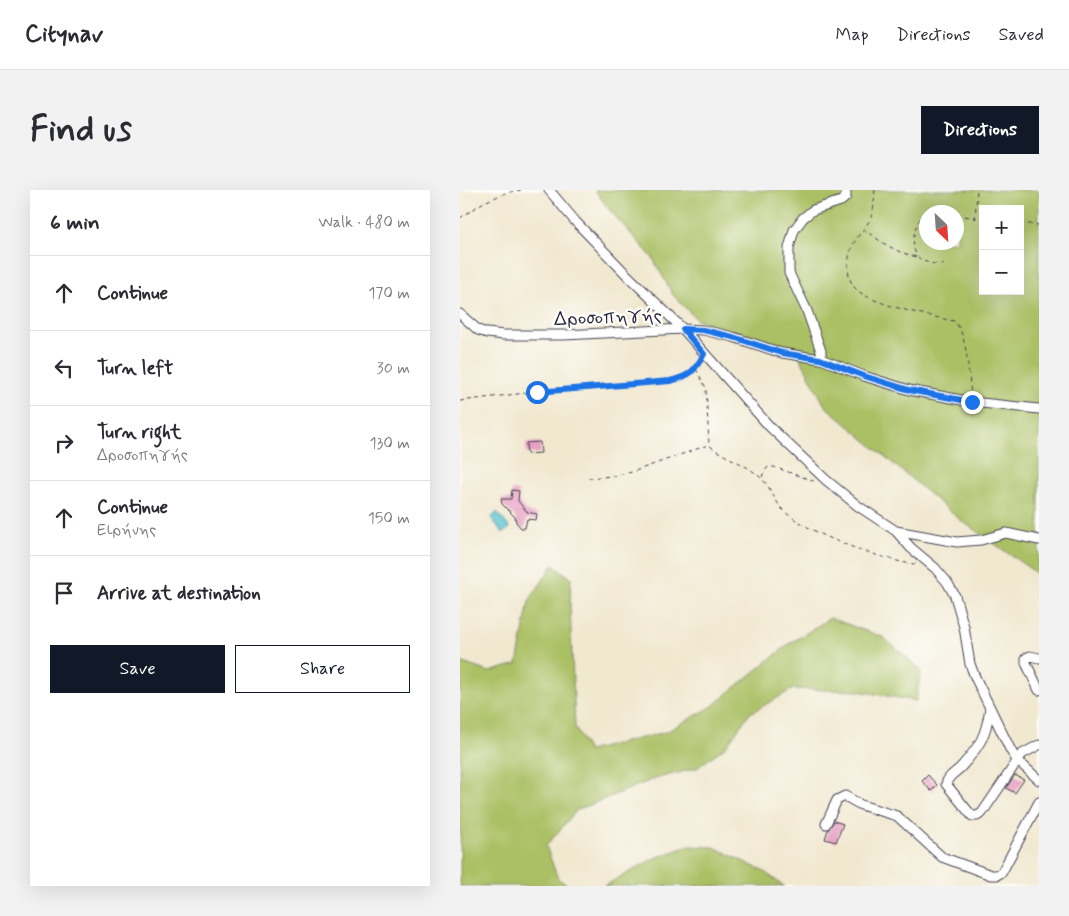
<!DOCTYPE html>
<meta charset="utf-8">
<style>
body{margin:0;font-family:Mynerve,sans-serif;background:#f2f2f3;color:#2b2b33}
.controls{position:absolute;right:15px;top:15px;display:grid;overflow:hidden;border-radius:0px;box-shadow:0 5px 20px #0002}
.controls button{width:45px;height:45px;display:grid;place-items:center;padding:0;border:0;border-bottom:1px solid #e1e1e2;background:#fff;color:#2b2b33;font:25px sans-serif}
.compass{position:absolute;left:459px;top:15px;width:45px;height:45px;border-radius:50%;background:#fff;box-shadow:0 5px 20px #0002;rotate:155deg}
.stop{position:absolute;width:15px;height:15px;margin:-11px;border:4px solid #1a73e8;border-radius:50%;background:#fff}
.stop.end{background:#1a73e8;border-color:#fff;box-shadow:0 1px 5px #0008}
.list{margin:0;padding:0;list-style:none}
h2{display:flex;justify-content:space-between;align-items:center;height:65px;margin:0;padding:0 20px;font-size:21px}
h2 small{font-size:16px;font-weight:400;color:#7c7c81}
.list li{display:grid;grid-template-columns:32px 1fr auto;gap:15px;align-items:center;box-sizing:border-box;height:75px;padding:0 20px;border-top:1px solid #e1e1e2}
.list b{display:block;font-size:19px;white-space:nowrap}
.list p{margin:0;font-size:16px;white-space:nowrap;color:#7c7c81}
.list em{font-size:16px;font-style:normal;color:#7c7c81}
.actions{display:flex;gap:10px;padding:15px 20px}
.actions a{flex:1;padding:11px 0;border:1px solid #111827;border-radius:0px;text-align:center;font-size:18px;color:#111827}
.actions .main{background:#111827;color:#fff}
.icon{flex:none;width:28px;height:28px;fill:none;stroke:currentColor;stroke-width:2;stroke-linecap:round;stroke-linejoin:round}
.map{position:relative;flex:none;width:579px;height:696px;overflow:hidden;border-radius:0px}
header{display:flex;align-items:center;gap:30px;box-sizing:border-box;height:70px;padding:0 25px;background:#fff;border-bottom:1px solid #e1e1e2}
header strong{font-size:24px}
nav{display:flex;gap:28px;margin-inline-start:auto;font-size:18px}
.intro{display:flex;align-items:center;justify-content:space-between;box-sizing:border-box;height:120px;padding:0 30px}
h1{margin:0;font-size:35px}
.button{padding:12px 22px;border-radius:0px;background:#111827;color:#fff;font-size:18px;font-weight:700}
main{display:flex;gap:30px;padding:0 30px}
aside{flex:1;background:#fff;border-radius:0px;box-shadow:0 5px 20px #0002}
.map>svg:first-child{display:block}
.green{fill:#abc065;stroke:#667150;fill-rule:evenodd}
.water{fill:#57c3d1;stroke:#3c7286}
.building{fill:#e79fc3}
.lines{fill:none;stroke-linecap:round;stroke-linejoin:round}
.minor-casing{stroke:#414051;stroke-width:11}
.path{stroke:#414051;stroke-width:1;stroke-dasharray:4 4;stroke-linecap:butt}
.minor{stroke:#fff;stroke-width:9}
.route{stroke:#1a73e8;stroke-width:6}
.labels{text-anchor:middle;stroke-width:5;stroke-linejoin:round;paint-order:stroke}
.street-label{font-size:19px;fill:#22223b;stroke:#fdfcf7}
</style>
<header>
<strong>Citynav</strong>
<nav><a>Map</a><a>Directions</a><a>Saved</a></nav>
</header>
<div class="intro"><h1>Find us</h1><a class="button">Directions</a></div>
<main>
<aside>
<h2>6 min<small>Walk · 480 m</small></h2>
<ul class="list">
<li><svg class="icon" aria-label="ahead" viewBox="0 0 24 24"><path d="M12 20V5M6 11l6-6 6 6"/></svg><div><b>Continue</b></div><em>170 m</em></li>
<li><svg class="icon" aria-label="left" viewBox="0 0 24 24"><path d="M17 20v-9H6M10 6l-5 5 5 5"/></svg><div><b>Turn left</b></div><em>30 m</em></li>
<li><svg class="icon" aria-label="right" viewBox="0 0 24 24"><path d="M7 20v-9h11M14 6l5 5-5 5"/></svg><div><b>Turn right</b><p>Δροσοπηγής</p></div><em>130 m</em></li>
<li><svg class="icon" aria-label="ahead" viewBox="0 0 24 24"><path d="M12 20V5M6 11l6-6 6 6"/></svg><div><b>Continue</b><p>Ειρήνης</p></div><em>150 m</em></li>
<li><svg class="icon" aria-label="arrive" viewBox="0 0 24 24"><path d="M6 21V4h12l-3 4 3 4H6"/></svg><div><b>Arrive at destination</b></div></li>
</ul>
<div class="actions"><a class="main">Save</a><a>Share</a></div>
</aside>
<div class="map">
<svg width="579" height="696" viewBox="0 0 579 696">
<rect width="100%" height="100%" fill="#fdfcf7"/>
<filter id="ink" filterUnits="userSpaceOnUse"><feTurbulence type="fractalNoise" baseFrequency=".02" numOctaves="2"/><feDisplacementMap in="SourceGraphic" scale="10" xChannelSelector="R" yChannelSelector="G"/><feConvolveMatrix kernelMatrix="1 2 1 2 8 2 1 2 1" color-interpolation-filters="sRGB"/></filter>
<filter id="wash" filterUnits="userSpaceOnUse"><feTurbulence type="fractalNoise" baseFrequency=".0096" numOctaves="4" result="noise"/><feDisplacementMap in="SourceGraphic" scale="20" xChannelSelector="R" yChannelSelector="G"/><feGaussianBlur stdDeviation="1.12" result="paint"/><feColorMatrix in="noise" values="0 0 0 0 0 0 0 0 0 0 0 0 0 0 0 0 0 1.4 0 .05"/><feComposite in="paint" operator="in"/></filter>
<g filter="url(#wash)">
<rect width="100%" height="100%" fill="#f1e8d0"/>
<path class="green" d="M135 0H579V385L499 329 365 216 336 160 237 130 213 105 192 67 147 17ZM523 19H560V101H523ZM467 22H497V52H467Z
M93 375 111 388 110 416 115 537 128 561 206 542 251 517 329 454 370 428 423 447 461 480 456 511 398 501 333 499 289 524 266 556 237 578 194 589 117 620 86 656 98 689 110 696H0V472L29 482 57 474 69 411Z
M228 656 254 657 303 681 324 696H144L195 668Z"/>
<path class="water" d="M37 322 50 338 43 343 31 328Z"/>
<g id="blocks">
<path class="building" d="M80 252 81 263 67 264 66 253Z
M52 300 59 301 58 311 67 322 77 324 76 330 67 329 65 338H61L56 332 55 327 42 314 41 309H51Z
M468 585 477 595 471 601 462 591Z
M555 585 564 590 555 603 546 598Z
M374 631 383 634 376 652 365 649 368 640Z"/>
</g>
</g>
<g filter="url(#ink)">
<use href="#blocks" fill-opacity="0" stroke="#414051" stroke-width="1"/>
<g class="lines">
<g class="minor-casing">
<path id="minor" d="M89 0 115 31 167 85 223 139 310 237 366 290 398 316 436 341 451 358 475 378 487 392 495 406 504 437 510 474 515 487 551 561 557 570 579 590
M0 124 18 140 27 143 44 145H104L223 139 243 140 273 147 322 163 361 169 404 186 449 200 512 212 579 219
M361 169V161L347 121 329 83V58L334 40 343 28 353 20 381 11 386 7V0
M436 341 497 352 521 350 546 343 579 350
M579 468 570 466 566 468V473L579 500
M530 518C526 546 520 556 501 577 495 583 488 586 486 594L512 626H517L522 623 562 564 579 555
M366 634 377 610 385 606 401 615 437 626 482 667 531 685H537L542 682 579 612"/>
</g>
<path class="path" d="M415 0C414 10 414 21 410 30 404 40 395 48 391 59 387 72 386 89 396 99 412 115 471 126 494 131 508 144 508 184 511 203
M467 24C454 29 449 57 458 67 464 74 477 74 485 75
M497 25 523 29
M0 28 24 12 46 3 61 0
M515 29 517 0
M560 33 579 35
M403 39C420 51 436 63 457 67
M236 179 246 198 249 255C264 268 286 273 301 288 311 297 315 313 325 322 349 342 394 359 423 367 435 370 444 374 457 374
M0 211 106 198 210 191 230 184 240 171
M302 287 304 282 308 277H314L354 291
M128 288 153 286 172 282 248 255"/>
<use href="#minor" class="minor"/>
</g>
</g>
<g class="lines" filter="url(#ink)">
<path class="route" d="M77 202 210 191C230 186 234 182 244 164L223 139 243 140 273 147 322 163 360 169 404 186 449 200 512 212"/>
</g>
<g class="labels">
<g class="street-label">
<text transform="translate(148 126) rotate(-2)" y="7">Δροσοπηγής</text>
</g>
</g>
</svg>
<div class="controls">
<button>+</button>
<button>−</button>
</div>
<svg class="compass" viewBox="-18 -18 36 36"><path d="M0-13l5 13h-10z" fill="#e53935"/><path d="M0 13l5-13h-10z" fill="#7c7c81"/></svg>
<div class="stop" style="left:77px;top:202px"></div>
<div class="stop end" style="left:512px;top:212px"></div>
</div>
</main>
